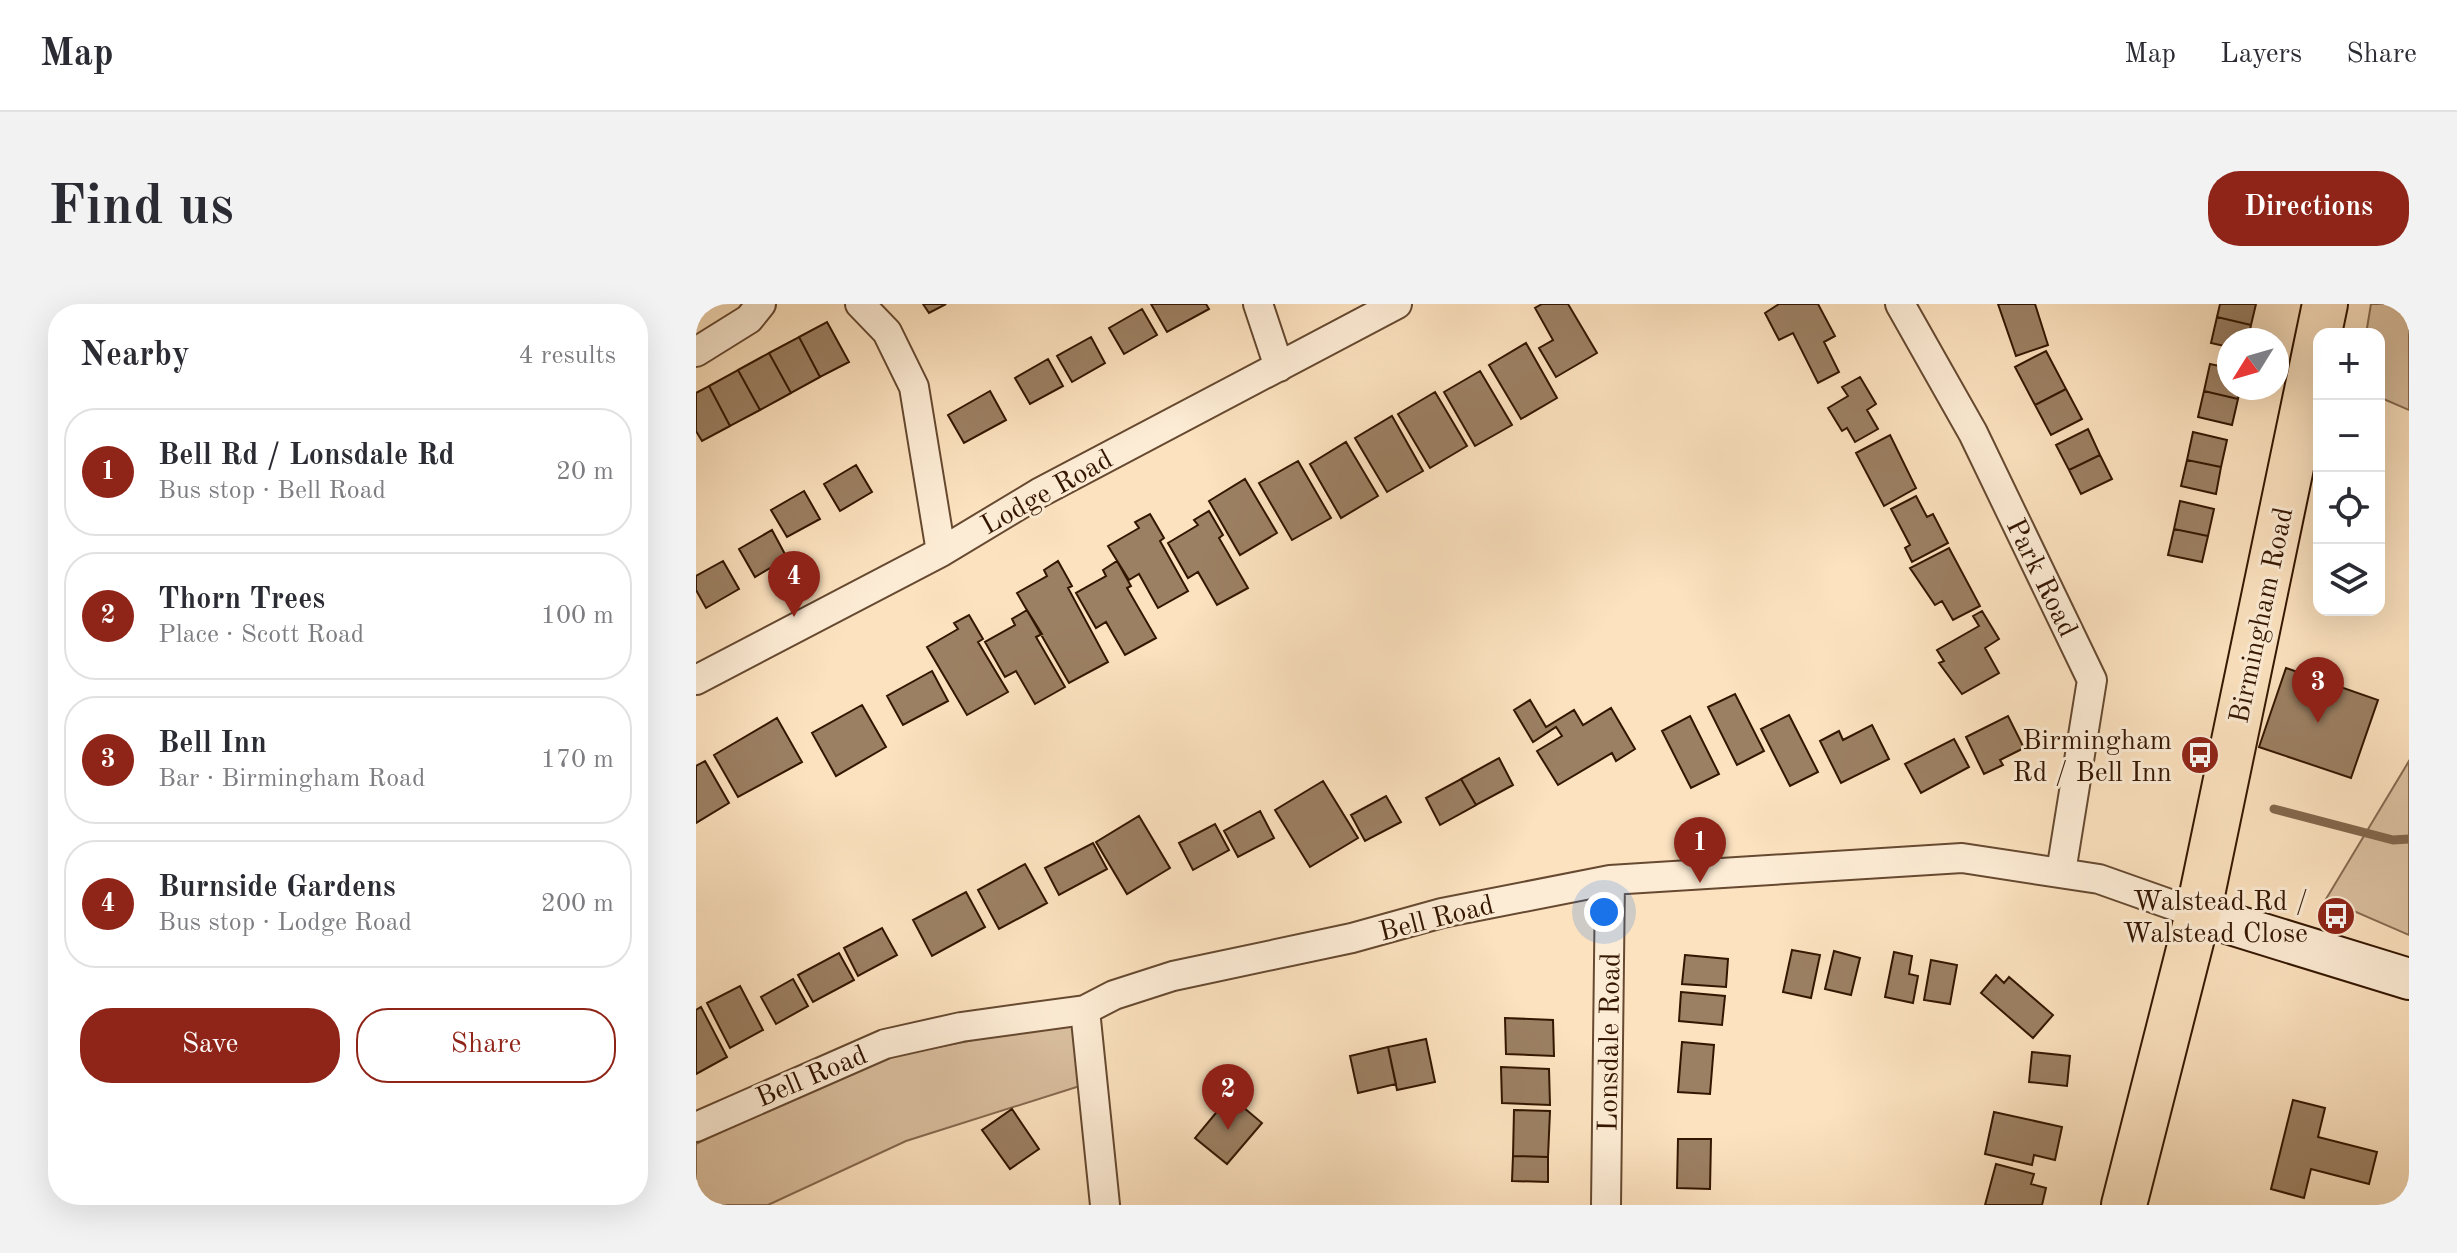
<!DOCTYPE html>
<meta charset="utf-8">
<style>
body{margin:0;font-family:"Old Standard TT",serif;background:#f2f2f3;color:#2b2b33}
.controls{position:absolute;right:24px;top:24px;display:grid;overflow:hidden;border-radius:16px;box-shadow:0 8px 32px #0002}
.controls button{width:72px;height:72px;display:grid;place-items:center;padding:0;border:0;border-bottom:2px solid #e1e1e2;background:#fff;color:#2b2b33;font:40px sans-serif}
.compass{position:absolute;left:1521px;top:24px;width:72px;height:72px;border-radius:50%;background:#fff;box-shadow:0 8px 32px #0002;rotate:233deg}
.you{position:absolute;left:908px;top:608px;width:28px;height:28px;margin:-20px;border:6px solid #fff;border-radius:50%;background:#1a73e8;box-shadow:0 0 0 12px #1a73e833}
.badge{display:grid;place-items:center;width:52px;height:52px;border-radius:50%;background:#8f2418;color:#fff;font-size:26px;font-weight:700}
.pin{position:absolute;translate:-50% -66px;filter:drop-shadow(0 2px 4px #0008)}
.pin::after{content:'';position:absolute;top:42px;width:28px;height:24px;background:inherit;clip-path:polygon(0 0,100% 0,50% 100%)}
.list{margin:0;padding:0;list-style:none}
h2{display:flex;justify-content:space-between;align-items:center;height:104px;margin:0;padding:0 32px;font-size:34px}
h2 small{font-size:26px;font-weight:400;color:#7c7c81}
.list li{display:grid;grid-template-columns:52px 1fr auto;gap:24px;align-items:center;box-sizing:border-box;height:128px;margin:0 16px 16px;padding:0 16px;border:2px solid #e1e1e2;border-radius:32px}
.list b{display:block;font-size:30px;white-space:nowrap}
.list p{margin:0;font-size:26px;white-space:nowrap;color:#7c7c81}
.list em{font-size:26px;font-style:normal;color:#7c7c81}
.actions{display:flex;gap:16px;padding:24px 32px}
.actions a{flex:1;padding:18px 0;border:2px solid #8f2418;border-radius:32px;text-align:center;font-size:28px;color:#8f2418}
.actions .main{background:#8f2418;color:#fff}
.icon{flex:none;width:44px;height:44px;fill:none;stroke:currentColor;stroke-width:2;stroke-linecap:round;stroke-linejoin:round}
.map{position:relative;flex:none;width:1713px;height:901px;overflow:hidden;border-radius:32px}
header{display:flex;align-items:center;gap:48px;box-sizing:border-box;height:112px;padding:0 40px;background:#fff;border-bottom:2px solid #e1e1e2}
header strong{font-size:38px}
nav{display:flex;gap:44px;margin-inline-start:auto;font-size:28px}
.intro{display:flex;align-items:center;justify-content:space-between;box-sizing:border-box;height:192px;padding:0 48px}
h1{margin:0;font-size:56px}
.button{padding:20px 36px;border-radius:32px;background:#8f2418;color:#fff;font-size:28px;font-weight:700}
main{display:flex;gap:48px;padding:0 48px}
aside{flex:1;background:#fff;border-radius:32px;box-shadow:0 8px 32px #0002}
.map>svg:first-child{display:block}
.green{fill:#dabf9f;stroke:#876a50;stroke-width:2}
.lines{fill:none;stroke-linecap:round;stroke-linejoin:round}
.stream{stroke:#83674c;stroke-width:9}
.building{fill:#9c8063;stroke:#341600;stroke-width:2}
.street-casing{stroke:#664930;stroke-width:32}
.secondary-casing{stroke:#341600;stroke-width:44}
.highway-casing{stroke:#341600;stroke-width:48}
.street{stroke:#fdecd5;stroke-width:28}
.secondary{stroke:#fdecd5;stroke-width:40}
.highway{stroke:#fce2bf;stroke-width:44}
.labels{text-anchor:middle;stroke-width:6;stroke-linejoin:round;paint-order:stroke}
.street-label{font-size:28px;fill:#341600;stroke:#fdecd5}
.poi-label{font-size:28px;fill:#341600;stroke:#fdecd5;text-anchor:end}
</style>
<header>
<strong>Map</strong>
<nav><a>Map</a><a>Layers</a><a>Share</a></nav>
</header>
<div class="intro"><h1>Find us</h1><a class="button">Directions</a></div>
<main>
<aside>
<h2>Nearby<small>4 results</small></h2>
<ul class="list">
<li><span class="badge">1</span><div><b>Bell Rd / Lonsdale Rd</b><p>Bus stop · Bell Road</p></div><em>20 m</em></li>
<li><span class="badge">2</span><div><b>Thorn Trees</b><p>Place · Scott Road</p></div><em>100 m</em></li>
<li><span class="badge">3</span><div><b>Bell Inn</b><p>Bar · Birmingham Road</p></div><em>170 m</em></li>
<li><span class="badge">4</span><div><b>Burnside Gardens</b><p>Bus stop · Lodge Road</p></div><em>200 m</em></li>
</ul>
<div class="actions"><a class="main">Save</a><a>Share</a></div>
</aside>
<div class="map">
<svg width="1713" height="901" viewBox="0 0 1713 901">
<rect width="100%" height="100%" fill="#fce2bf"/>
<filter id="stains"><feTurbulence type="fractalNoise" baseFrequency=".0025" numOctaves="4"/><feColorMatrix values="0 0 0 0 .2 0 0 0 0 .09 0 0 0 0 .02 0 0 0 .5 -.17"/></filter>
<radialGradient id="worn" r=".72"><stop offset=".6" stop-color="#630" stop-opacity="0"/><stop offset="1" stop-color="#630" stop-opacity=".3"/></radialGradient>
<path class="green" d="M1675 0H1713V106L1683 93V30H1670Z
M1713 457V631L1630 595Z
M379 716 387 781 210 837 72 901H0V840L23 828 192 753Z"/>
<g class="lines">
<path class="stream" d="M1578 505 1697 536 1713 535"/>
</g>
<path class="building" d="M227 0H250L233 9Z
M455 0H510L513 5 471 28Z
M846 0H872L901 49 860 73 843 44 857 36 839 4Z
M1083 0H1122L1139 32 1128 38 1143 68 1122 79 1097 29 1083 36 1069 9Z
M1302 0H1339L1352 41 1320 52Z
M1524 0H1560L1555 21 1521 13Z
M446 5 461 31 428 50 413 24Z
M1521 13 1555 21 1552 36H1533V43L1515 39Z
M131 18 153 58 124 73 103 33Z
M103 33 124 73 95 89 73 49Z
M395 33 409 59 376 78 361 52Z
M830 39 861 94 825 115 793 61Z
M1350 47 1370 85 1339 101 1319 63Z
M73 49 95 89 64 106 42 66Z
M352 55 367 82 334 100 319 74Z
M1514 60 1533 64V84H1544L1542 95 1508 87Z
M42 66 64 106 34 122 13 82Z
M784 67 816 121 779 142 748 88Z
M1164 73 1180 100 1171 106 1182 125 1159 138 1151 124 1146 127 1132 104 1152 92 1146 83Z
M13 82 34 122 6 137 0 127V89Z
M1370 85 1386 115 1355 131 1339 101Z
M294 87 310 116 268 139 252 111Z
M1508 87 1542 95 1536 121 1502 113Z
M739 88 771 142 734 164 702 110Z
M696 112 727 167 691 188 659 134Z
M1392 125 1404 151 1373 166 1360 141Z
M1497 128 1531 136 1525 163 1491 156Z
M1194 131 1220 184 1188 202 1160 149Z
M650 138 682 192 645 214 614 160Z
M1404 151 1416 175 1385 190 1373 166Z
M1491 156 1525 163 1520 190 1485 182Z
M602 157 635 214 596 236 563 179Z
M160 161 176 188 144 207 128 180Z
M549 175 581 229 544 251 513 197Z
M108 187 124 215 91 233 75 206Z
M1220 192 1231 213 1237 210 1252 239 1216 258 1209 244 1214 241 1195 205Z
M1484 197 1518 205 1512 232 1478 225Z
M513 207 527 231 523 234 552 284 521 301 502 268 492 274 472 239 502 221 498 216Z
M454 210 468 234 464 237 492 287 462 304 443 270 433 276 412 242 443 224 439 218Z
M1478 225 1512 232 1506 258 1472 251Z
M76 226 91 254 59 273 43 245Z
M1253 244 1284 302 1257 316 1246 297 1239 301 1214 264Z
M27 257 43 285 10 304 0 286V272Z
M362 257 376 282 372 284 412 358 373 379 321 289 351 272 348 266Z
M421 257 435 282 431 284 460 334 429 351 410 318 400 324 380 289 410 272 407 266Z
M331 306 346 330 340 333 369 383 339 400 320 367 309 373 289 338 319 321 316 315Z
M1286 307 1303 335 1289 344 1303 369 1266 390 1243 359 1248 357 1241 346 1283 322 1277 312Z
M273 311 287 335 282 338 312 388 271 411 231 343 262 325 258 319Z
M1590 364 1682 396 1655 474 1563 443Z
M236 367 252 397 207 421 191 392Z
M1039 390 1068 447 1041 461 1012 403Z
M834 396 850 423 878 406 887 421 915 404 939 445 920 457 916 449 862 481 841 447 866 432 860 423 837 438 818 406Z
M166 401 190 443 140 472 116 429Z
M1093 411 1122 468 1094 482 1065 425Z
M994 412 1023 470 995 484 966 427Z
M1312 412 1328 444 1304 456 1307 461 1288 470 1270 433Z
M81 414 106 458 42 493 18 451Z
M1176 421 1193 455 1145 479 1124 437 1143 427 1147 436Z
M1258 435 1273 463 1225 489 1209 460Z
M803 454 817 481 780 501 765 475Z
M9 457 33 499 0 519V462Z
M765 475 780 501 744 521 730 494Z
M627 477 662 534 614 563 579 506Z
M690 492 705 518 669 537 655 511Z
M564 507 578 534 542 553 528 527Z
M443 512 474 564 431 590 400 538Z
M519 520 533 546 497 566 483 539Z
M397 539 411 565 363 591 349 564Z
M329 560 351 599 303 625 282 586Z
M270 588 289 623 236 652 217 616Z
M186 624 201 651 162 672 148 644Z
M1096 646 1124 651 1115 694 1087 688Z
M1138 647 1164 654 1155 691 1129 685Z
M1198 648 1216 652 1213 670 1222 672 1217 699 1189 693Z
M143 649 158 676 117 698 102 671Z
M989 651 1032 655 1030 683 986 680Z
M1235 656 1261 661 1254 700 1228 696Z
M1300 671 1308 679 1313 673 1357 711 1337 734 1285 689Z
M97 675 112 702 80 720 65 693Z
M44 682 67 726 34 744 11 699Z
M985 688 1029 692 1026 721 983 717Z
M5 703 31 753 0 770V706Z
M809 714 857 716 858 752 810 750Z
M730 735 739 778 701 786 692 743Z
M986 738 1018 741 1014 790 982 788Z
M692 743 700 780 662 789 654 752Z
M1336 748 1374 752 1371 782 1333 778Z
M805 763 853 765 854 801 806 799Z
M534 792 566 819 531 860 499 834Z
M1597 796 1629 804 1622 833 1681 848 1673 880 1615 865 1608 894 1575 885Z
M316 805 343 845 314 865 286 826Z
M818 806 854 807 852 853 817 852Z
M1298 808 1366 823 1359 856 1338 851 1336 861 1289 850Z
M982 835H1015L1014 885 981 884Z
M817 852 852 853V878L816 877Z
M1300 860 1338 870 1335 880 1350 884 1346 901H1289Z"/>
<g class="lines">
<g class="street-casing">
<path id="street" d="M164 0 191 28 218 83 245 248
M562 0 583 63
M1204 0 1277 129 1396 376 1365 568
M0 48 53 15 65 0
M0 376 245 248 343 189 701 0
M389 706 409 901
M0 823 189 740 265 723 389 706 418 691 477 672 656 634 746 609 914 576 1266 554 1403 575 1502 610
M910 901 914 576"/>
</g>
<g class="secondary-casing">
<path id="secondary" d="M1502 610 1713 675"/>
</g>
<g class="highway-casing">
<path id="highway" d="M1428 901 1502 610 1629 0"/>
</g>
<use href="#street" class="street"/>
<use href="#secondary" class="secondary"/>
<use href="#highway" class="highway"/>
</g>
<defs>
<g id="bus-disc" transform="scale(2)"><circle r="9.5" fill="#8f2418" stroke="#fdecd5"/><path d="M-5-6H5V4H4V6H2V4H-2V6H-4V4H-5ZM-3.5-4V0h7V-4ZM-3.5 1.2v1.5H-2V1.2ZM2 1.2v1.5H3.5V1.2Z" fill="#fff"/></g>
</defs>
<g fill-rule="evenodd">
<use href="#bus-disc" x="1504" y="451"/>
<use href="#bus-disc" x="1640" y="612"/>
</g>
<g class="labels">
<g class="street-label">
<text transform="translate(350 187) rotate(-29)" y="10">Lodge Road</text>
<text transform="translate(1347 273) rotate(64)" y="10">Park Road</text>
<text transform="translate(1564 311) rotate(-78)" y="10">Birmingham Road</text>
<text transform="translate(740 613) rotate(-14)" y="10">Bell Road</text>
<text transform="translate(912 738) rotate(-89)" y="10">Lonsdale Road</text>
<text transform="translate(115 771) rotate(-23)" y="10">Bell Road</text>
</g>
<g class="poi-label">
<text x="1476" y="445">Birmingham<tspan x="1476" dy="32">Rd / Bell Inn</tspan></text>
<text x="1612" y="606">Walstead Rd /<tspan x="1612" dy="32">Walstead Close</tspan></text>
</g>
</g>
<rect width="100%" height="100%" filter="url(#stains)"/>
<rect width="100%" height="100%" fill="url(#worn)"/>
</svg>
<div class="controls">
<button>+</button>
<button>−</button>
<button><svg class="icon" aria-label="locate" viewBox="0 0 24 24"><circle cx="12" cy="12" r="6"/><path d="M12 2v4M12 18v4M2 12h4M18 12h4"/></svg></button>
<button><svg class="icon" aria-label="layers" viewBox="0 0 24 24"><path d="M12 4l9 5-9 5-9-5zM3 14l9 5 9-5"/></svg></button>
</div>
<svg class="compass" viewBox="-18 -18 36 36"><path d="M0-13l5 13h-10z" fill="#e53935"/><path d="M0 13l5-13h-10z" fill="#7c7c81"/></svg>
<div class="you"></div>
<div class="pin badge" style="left:1004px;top:579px">1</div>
<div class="pin badge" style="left:532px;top:826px">2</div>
<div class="pin badge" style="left:1622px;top:419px">3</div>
<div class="pin badge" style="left:98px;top:313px">4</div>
</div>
</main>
